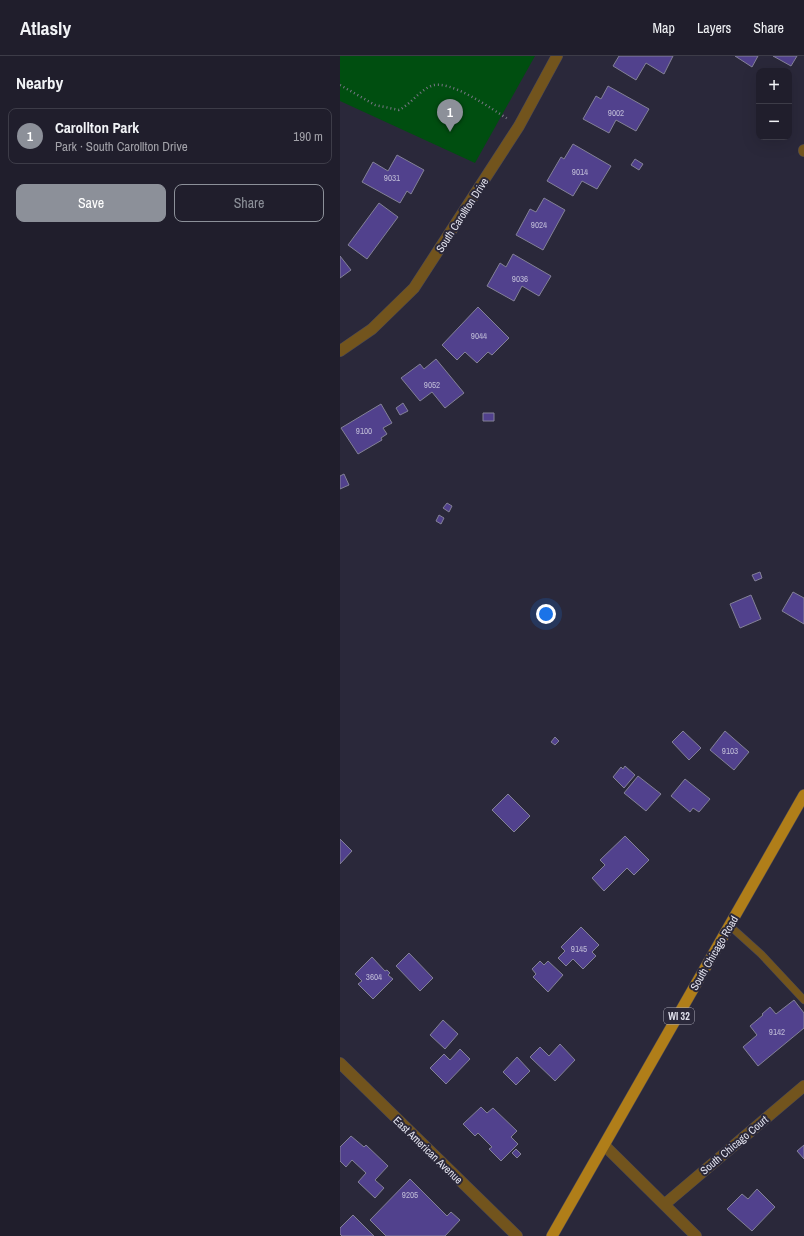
<!DOCTYPE html>
<meta charset="utf-8">
<style>
body{margin:0;font-family:"Archivo Narrow",sans-serif;background:#282734;color:#f1f3f6}
.controls{position:absolute;right:12px;top:12px;display:grid;overflow:hidden;border-radius:8px;box-shadow:0 4px 16px #0002}
.controls button{width:36px;height:36px;display:grid;place-items:center;padding:0;border:0;border-bottom:1px solid #3d3c48;background:#201e2c;color:#f1f3f6;font:20px sans-serif}
.you{position:absolute;left:206px;top:558px;width:14px;height:14px;margin:-10px;border:3px solid #fff;border-radius:50%;background:#1a73e8;box-shadow:0 0 0 6px #1a73e833}
.badge{display:grid;place-items:center;width:26px;height:26px;border-radius:50%;background:#8c9099;color:#fff;font-size:13px;font-weight:700}
.pin{position:absolute;translate:-50% -33px;filter:drop-shadow(0 1px 2px #0008)}
.pin::after{content:'';position:absolute;top:21px;width:14px;height:12px;background:inherit;clip-path:polygon(0 0,100% 0,50% 100%)}
.list{margin:0;padding:0;list-style:none}
h2{display:flex;justify-content:space-between;align-items:center;height:52px;margin:0;padding:0 16px;font-size:17px}
h2 small{font-size:13px;font-weight:400;color:#a2a2a9}
.list li{display:grid;grid-template-columns:26px 1fr auto;gap:12px;align-items:center;box-sizing:border-box;height:56px;margin:0 8px 8px;padding:0 8px;border:1px solid #3d3c48;border-radius:8px}
.list b{display:block;font-size:15px;white-space:nowrap}
.list p{margin:0;font-size:13px;white-space:nowrap;color:#a2a2a9}
.list em{font-size:13px;font-style:normal;color:#a2a2a9}
.actions{display:flex;gap:8px;padding:12px 16px}
.actions a{flex:1;padding:9px 0;border:1px solid #8c9099;border-radius:8px;text-align:center;font-size:14px;color:#8c9099}
.actions .main{background:#8c9099;color:#fff}
.map{position:relative;flex:none;width:464px;height:1180px;overflow:hidden}
header{display:flex;align-items:center;gap:24px;box-sizing:border-box;height:56px;padding:0 20px;background:#201e2c;border-bottom:1px solid #3d3c48}
header strong{font-size:19px}
nav{display:flex;gap:22px;margin-inline-start:auto;font-size:14px}
main{display:flex}
aside{flex:1;background:#201e2c}
.map>svg:first-child{display:block}
.green{fill:#004e10}
.building{fill:#51418d;stroke:#838197}
.lines{fill:none;stroke-linecap:round;stroke-linejoin:round}
.service-casing{stroke:#474657;stroke-width:8}
.minor-casing{stroke:#474657;stroke-width:12}
.primary-casing{stroke:#474657;stroke-width:12}
.path{stroke:#787786;stroke-width:2.5;stroke-dasharray:1 3;stroke-linecap:butt}
.service{stroke:#72541d;stroke-width:7}
.minor{stroke:#72541d;stroke-width:11}
.primary{stroke:#b07e19;stroke-width:11}
.labels{text-anchor:middle;stroke-width:4;stroke-linejoin:round;paint-order:stroke}
.number-label{font-size:9px;fill:#bebad6}
.shield{fill:#2a283a;stroke:#abaab8;stroke-width:1}
.shield-label{font-size:10px;font-weight:bold;fill:#e2e2ee}
.street-label{font-size:11px;fill:#e2e2ee;stroke:#2a283a}
</style>
<header>
<strong>Atlasly</strong>
<nav><a>Map</a><a>Layers</a><a>Share</a></nav>
</header>
<main>
<aside>
<h2>Nearby<small></small></h2>
<ul class="list">
<li><span class="badge">1</span><div><b>Carollton Park</b><p>Park · South Carollton Drive</p></div><em>190 m</em></li>
</ul>
<div class="actions"><a class="main">Save</a><a>Share</a></div>
</aside>
<div class="map">
<svg width="464" height="1180" viewBox="0 0 464 1180">
<rect width="100%" height="100%" fill="#2a283a"/>
<path class="green" d="M0 0H195L135 107 0 45Z"/>
<path class="building" d="M279 0H333L324 18 306 7 296 24 273 10Z
M395 0H418L412 11Z
M433 0H457L451 10Z
M268 30 309 53 296 75 276 64 269 77 243 63 256 40 261 43Z
M233 88 271 110 257 133 242 125 233 140 207 125 221 101 224 103Z
M57 99 84 114 71 138 67 135 60 147 22 126 33 106 48 115Z
M295 103 303 108 299 114 291 109Z
M204 142 225 154 203 194 176 179 190 153 196 156Z
M39 147 58 161 27 203 8 189Z
M173 198 211 220 199 240 182 230 174 245 147 230 160 207 166 211Z
M0 200 11 214 0 222Z
M138 251 169 282 152 299 148 296 137 307 125 296 117 304 102 289Z
M96 303 124 337 105 352 92 336 80 345 61 322 80 308 84 313Z
M63 347 68 355 60 359 56 352Z
M41 348 52 367 43 372 47 378 41 382 42 384 18 398 1 372Z
M143 357H154V365H143Z
M4 418 9 429 0 433V420Z
M107 447 112 450 109 456 103 452Z
M99 459 104 462 101 468 96 465Z
M420 516 422 522 415 525 412 519Z
M453 536 464 542V568L442 555Z
M411 539 421 563 400 572 390 548Z
M343 675 361 692 349 704 332 686Z
M385 675 409 696 394 714 370 694Z
M215 681 219 685 215 689 211 686Z
M285 710 295 719 284 732 273 721 281 711 283 713Z
M298 720 321 738 306 755 284 737Z
M345 723 370 743 359 756 353 752 350 756 331 740Z
M168 738 190 760 174 776 152 754Z
M285 780 309 804 294 819 287 812 264 835 252 822 265 809 260 804Z
M0 783 12 795 0 808Z
M241 871 259 889 252 896 256 900 243 913 233 903 226 910 218 902 225 895 221 891Z
M69 897 93 922 80 935 56 910Z
M32 901 45 915 47 914 50 917 48 919 53 923 33 943 18 928 22 925 15 918Z
M200 905 204 909 208 905 223 919 208 936 193 921 196 918 192 913Z
M454 944 464 957V972L418 1010 403 991 417 979 410 970 423 959 422 958 430 951 436 958Z
M103 964 118 978 105 993 90 979Z
M220 988 235 1004 215 1025 190 1001 200 991 209 1000Z
M120 993 130 1003 106 1028 90 1012 104 998 110 1004Z
M177 1001 190 1015 176 1029 163 1016Z
M141 1051 147 1057 153 1052 177 1075 171 1081 178 1088 161 1105 149 1093 152 1091 138 1077 135 1080 123 1068Z
M11 1080 24 1091 26 1089 48 1110 35 1124 44 1132 35 1142 18 1126 26 1117 12 1104 6 1111 0 1105V1091Z
M464 1089V1103L457 1095Z
M176 1093 181 1098 177 1102 172 1097Z
M70 1123 107 1160 111 1156 120 1164 105 1180H46L30 1164Z
M417 1133 435 1151 412 1175 387 1153 402 1138 408 1143Z
M13 1159 34 1180H2L0 1178V1172Z"/>
<g class="lines">
<g class="service-casing">
<path id="service" d="M390 870 421 898 464 944"/>
</g>
<g class="minor-casing">
<path id="minor" d="M464 95V94
M0 295 32 273 74 232 179 70 217 0
M0 1007 177 1180
M265 1090 356 1180
M325 1148 464 1030"/>
</g>
<g class="primary-casing">
<path id="primary" d="M212 1180 464 739"/>
</g>
<path class="path" d="M0 29 35 49 59 54C71 48 79 35 91 30 109 22 153 54 168 63"/>
<use href="#service" class="service"/>
<use href="#minor" class="minor"/>
<use href="#primary" class="primary"/>
</g>
<g class="labels">
<g class="number-label">
<text x="276" y="60">9002</text>
<text x="240" y="119">9014</text>
<text x="52" y="125">9031</text>
<text x="199" y="172">9024</text>
<text x="180" y="226">9036</text>
<text x="139" y="283">9044</text>
<text x="92" y="332">9052</text>
<text x="24" y="378">9100</text>
<text x="390" y="698">9103</text>
<text x="239" y="896">9145</text>
<text x="34" y="924">3604</text>
<text x="437" y="979">9142</text>
<text x="70" y="1142">9205</text>
</g>
<rect class="shield" x="324" y="952" width="30" height="16" rx="3"/>
<g class="shield-label">
<text x="339" y="964">WI 32</text>
</g>
<g class="street-label">
<text transform="translate(122 159) rotate(-57)" y="4">South Carollton Drive</text>
<text transform="translate(374 897) rotate(-60)" y="4">South Chicago Road</text>
<text transform="translate(394 1089) rotate(-40)" y="4">South Chicago Court</text>
<text transform="translate(88 1094) rotate(44)" y="4">East American Avenue</text>
</g>
</g>
</svg>
<div class="controls">
<button>+</button>
<button>−</button>
</div>
<div class="you"></div>
<div class="pin badge" style="left:110px;top:76px">1</div>
</div>
</main>
